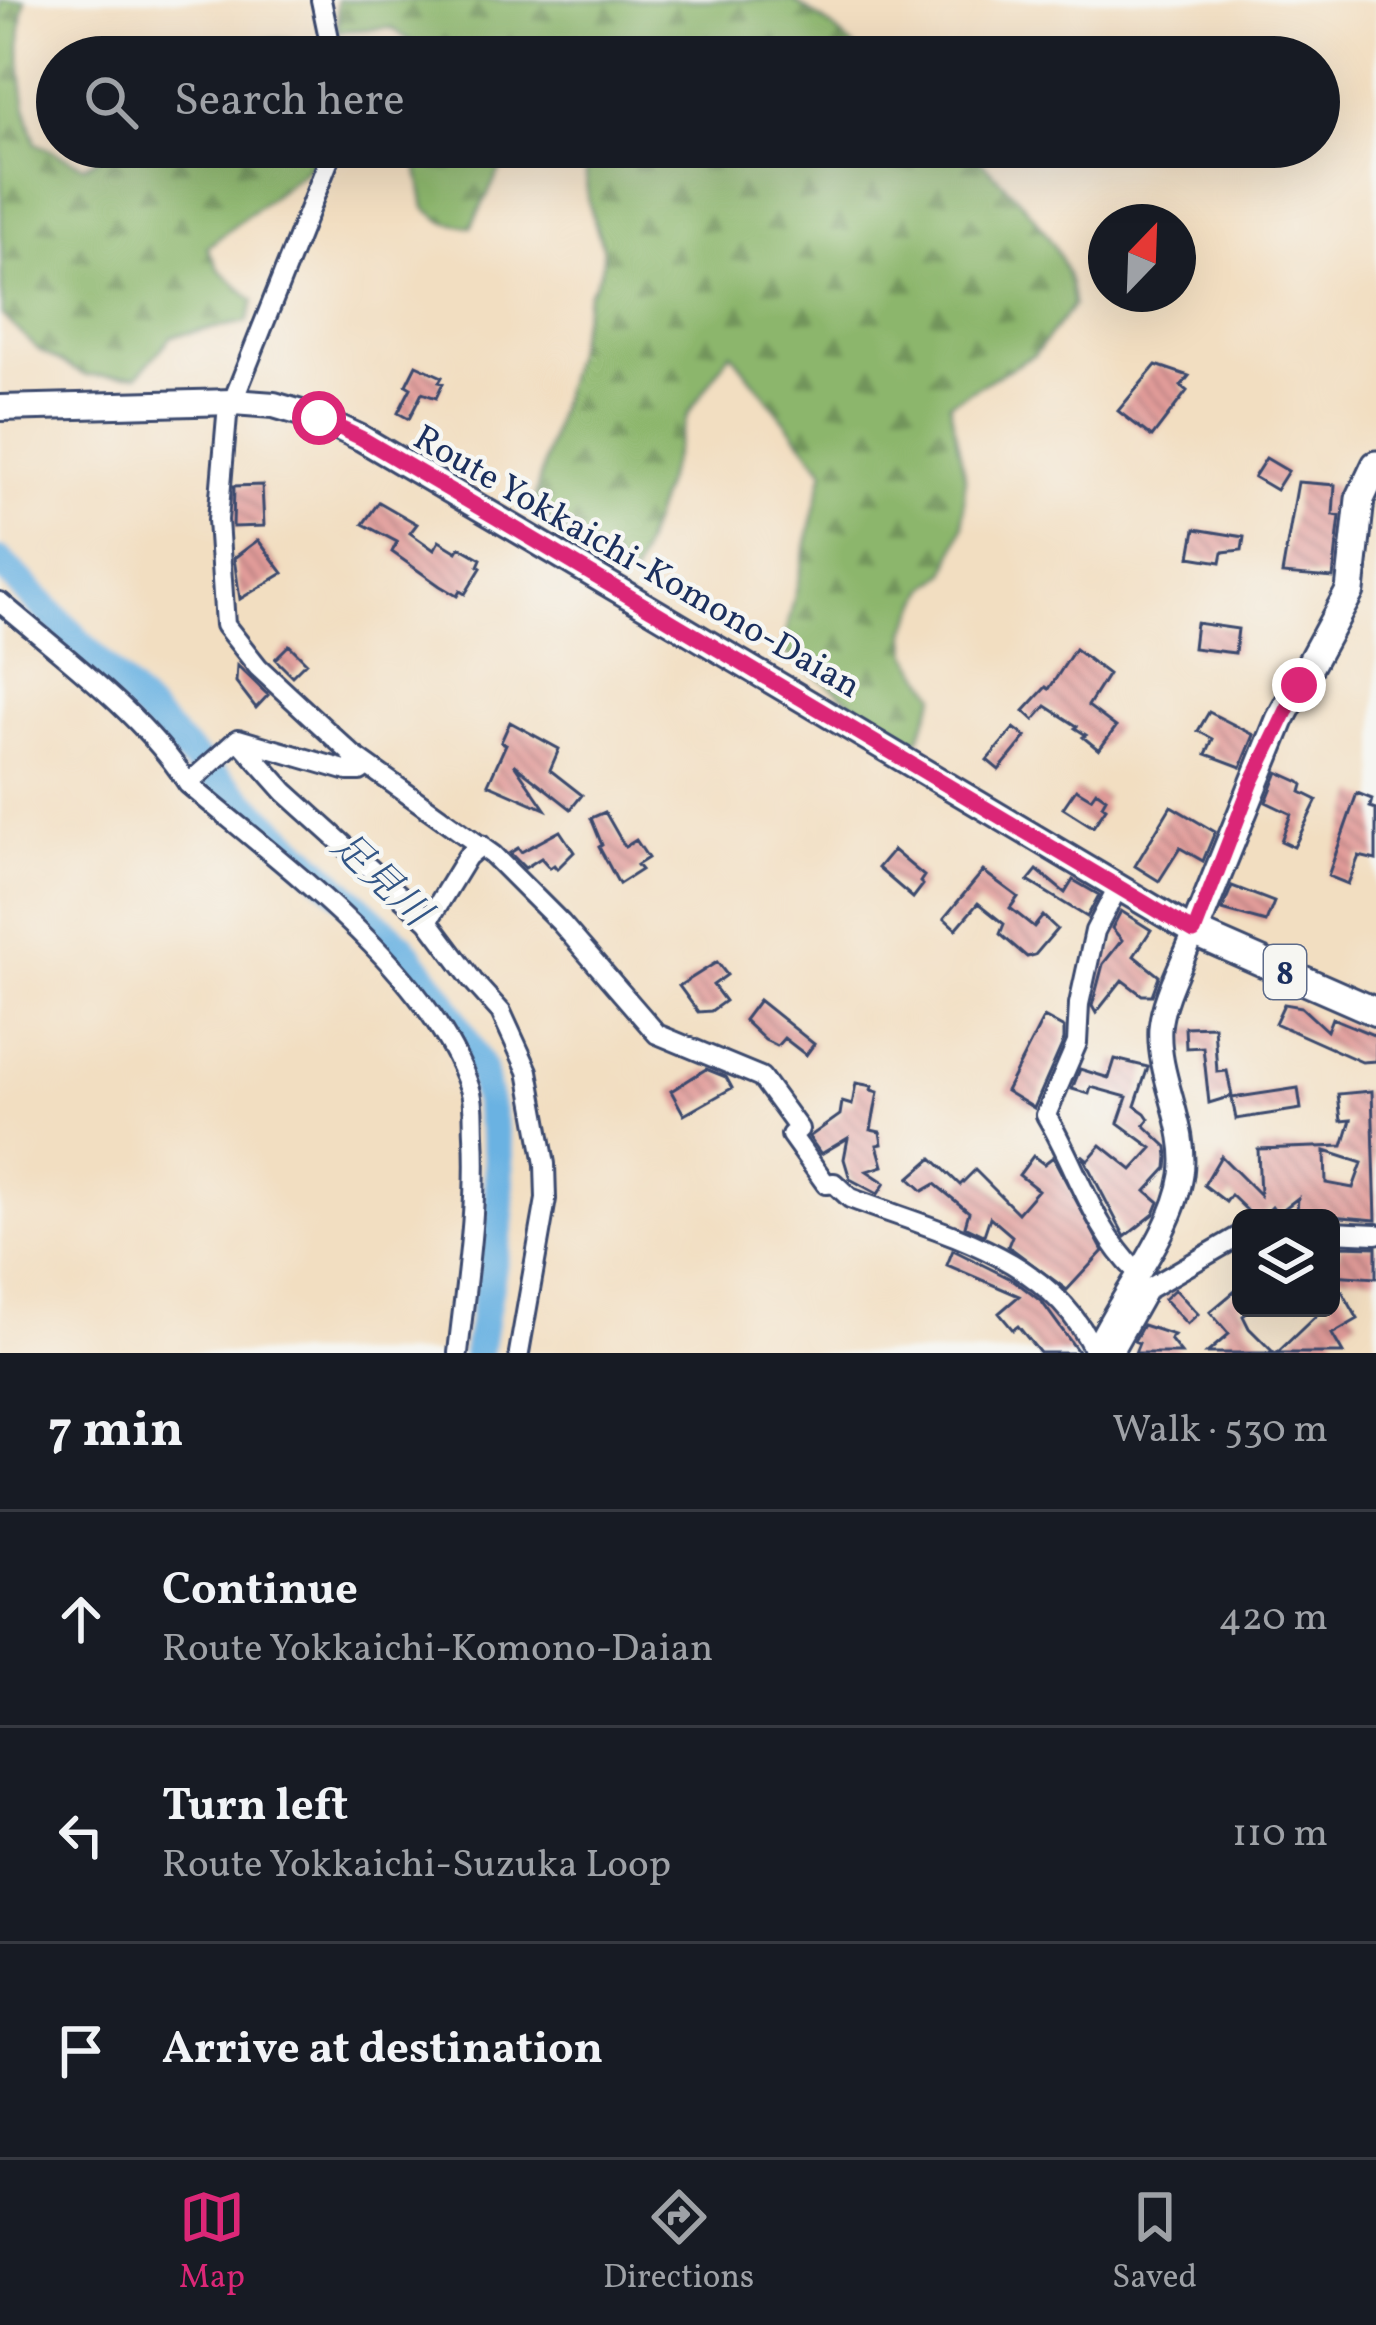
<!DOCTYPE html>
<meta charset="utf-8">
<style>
body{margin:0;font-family:Vollkorn,"Noto Serif JP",serif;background:#242831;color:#f1f3f6}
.controls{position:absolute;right:36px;bottom:36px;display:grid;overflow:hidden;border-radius:18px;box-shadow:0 12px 48px #0002}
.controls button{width:108px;height:108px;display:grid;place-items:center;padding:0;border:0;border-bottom:3px solid #363941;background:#171b24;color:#f1f3f6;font:60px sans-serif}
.compass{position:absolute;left:1088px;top:204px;width:108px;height:108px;border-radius:50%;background:#171b24;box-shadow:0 12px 48px #0002;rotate:23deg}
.stop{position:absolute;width:36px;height:36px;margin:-27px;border:9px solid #db2777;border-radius:50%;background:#fff}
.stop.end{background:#db2777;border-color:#fff;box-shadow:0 3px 12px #0008}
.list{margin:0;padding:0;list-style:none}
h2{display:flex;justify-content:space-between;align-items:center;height:156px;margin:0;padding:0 48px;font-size:51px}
h2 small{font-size:39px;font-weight:400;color:#9ea1a6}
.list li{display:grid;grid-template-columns:78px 1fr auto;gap:36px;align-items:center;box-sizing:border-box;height:216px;padding:0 48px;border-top:3px solid #363941}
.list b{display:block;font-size:45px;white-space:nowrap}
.list p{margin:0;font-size:39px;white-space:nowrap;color:#9ea1a6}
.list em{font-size:39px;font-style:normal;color:#9ea1a6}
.icon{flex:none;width:66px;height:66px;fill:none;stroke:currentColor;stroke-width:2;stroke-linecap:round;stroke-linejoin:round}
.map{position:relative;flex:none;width:1376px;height:1353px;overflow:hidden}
.search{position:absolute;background:#171b24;box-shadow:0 12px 48px #0002;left:36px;right:36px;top:36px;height:132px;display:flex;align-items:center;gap:30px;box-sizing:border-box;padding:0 42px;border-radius:66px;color:#9ea1a6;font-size:45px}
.sheet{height:804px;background:#171b24}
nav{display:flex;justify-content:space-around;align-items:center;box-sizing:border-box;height:168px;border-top:3px solid #363941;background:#171b24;font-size:33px;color:#9ea1a6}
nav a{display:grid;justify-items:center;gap:6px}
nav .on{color:#db2777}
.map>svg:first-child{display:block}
.forest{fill:url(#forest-firs);stroke:#547265;stroke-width:3}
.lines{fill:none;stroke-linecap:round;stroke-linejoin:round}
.river{stroke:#6bb2e2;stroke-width:30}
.building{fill:url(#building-back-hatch);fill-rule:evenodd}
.minor-casing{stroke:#3b496d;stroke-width:24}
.tertiary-casing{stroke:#3b496d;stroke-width:27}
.secondary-casing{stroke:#3b496d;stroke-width:30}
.primary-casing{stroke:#3b496d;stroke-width:33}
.minor{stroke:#fff;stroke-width:18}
.tertiary{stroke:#fff;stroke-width:21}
.secondary{stroke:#fff;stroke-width:24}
.primary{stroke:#fff;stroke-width:27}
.route{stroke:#db2777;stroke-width:15}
.labels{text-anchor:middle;stroke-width:9;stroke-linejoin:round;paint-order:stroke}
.shield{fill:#f6f6f2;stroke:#5d6b8a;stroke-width:3}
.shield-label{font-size:33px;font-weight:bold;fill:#1b2f5e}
.street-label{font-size:36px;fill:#1b2f5e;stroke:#f6f6f2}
.water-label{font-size:39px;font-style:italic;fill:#335686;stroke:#f6f6f2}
</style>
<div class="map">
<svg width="1376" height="1353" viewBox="0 0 1376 1353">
<defs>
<pattern id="forest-firs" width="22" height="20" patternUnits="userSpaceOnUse" patternTransform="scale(3)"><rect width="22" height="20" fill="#8cb66c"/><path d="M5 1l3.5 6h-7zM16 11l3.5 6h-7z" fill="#72945c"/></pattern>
<pattern id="building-back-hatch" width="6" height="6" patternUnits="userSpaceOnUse" patternTransform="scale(3)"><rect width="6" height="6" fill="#e19b99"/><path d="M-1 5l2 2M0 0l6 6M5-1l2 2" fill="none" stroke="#b67f80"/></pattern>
</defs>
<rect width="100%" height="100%" fill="#f6f6f2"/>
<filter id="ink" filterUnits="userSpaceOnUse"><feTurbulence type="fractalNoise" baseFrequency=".00833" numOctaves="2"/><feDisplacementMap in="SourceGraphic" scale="24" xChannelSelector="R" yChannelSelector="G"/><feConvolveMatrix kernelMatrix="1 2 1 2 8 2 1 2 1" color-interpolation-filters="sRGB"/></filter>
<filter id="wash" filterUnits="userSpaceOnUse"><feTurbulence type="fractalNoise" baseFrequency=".004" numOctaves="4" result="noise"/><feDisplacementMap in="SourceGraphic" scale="48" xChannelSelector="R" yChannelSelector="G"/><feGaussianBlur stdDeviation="2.7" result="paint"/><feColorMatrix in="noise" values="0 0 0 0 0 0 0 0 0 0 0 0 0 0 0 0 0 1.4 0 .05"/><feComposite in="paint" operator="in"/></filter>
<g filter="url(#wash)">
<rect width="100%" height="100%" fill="#f2dec1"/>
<path class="forest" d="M0 0H25C15 42 21 102 36 143L84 166 119 147H324L323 157 207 247 218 268 254 301 247 322 172 336 138 375 86 376 39 350 2 315Z
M337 0H793L828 24 865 57H432L392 28 338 31Z
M289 39 318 57H223L240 41Z
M414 147H512L471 227 444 222 425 208Z
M585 147H965C1009 187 1070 242 1073 306L1034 355 949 403 965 477 963 526 946 573 927 588 906 631 909 655 936 695 915 748 782 651 824 470 731 352 688 414 633 577 532 508 589 293C618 251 595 240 588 198 585 182 586 164 585 147Z"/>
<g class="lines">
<path class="river" d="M0 562 177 743 402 947 442 1000 481 1069 498 1154 500 1217 478 1353"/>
</g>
<g id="blocks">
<path class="building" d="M416 365 442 377 439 382 443 383 436 398 422 393 409 419 398 413 411 388 406 385Z
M1156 365 1189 376 1181 386 1187 391 1152 437 1118 411Z
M1266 458 1288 471 1276 490 1254 477Z
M1298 482 1335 485 1333 515 1340 516 1333 578 1282 574Z
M262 485 264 526 233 527 234 486Z
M379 502 417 524 410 533 434 550 439 541 457 552 460 547 481 559 478 566 481 568 465 594 460 591 457 596 440 586 392 552 397 542 363 524Z
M1195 529 1244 537 1242 550 1223 552 1221 562 1190 557Z
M258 540 283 573 240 599 234 558Z
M1196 623 1238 629 1235 653 1193 648Z
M289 645 306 662 292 676 275 659Z
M1075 649 1108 674 1088 706 1116 727 1099 750 1083 737 1086 735 1075 728 1077 726 1046 706 1034 720 1024 711 1046 687 1049 689Z
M237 665 268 695 256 708 236 682Z
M1209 712 1254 735 1241 767 1206 754 1213 739 1198 731Z
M510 722 559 749 550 770 582 795 571 809 514 764 545 809 488 784 506 744 501 742Z
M1014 728 1026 737 999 770 987 760Z
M1278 772 1300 782 1303 785 1301 792 1317 800 1294 847 1281 841 1291 814 1266 802Z
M1076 789 1091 798 1096 791 1106 798 1102 805 1106 808 1093 827 1063 808Z
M1357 793 1372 799 1370 807 1376 809V860L1359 856 1348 884 1328 876Z
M1171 806 1215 832 1203 861 1180 848 1159 881 1135 866Z
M605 812 625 847 636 840 648 858 637 865 641 870 619 884 599 847 602 845 591 818Z
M560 831 574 852 557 869 554 865 550 868 541 858 525 868 510 853 518 848 521 852Z
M893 850 924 876 920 882 923 885 913 898 878 868Z
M1037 870 1065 893 1073 880 1099 895 1087 917 1028 881Z
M983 871 1018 897 1010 908 1034 927 1043 916 1057 929 1035 955 1027 957 1000 934 1004 924 978 903 956 929 944 918Z
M1232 886 1274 902 1266 922 1222 910Z
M1121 911 1151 930 1134 956 1159 976 1152 995H1142L1122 980 1096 1013 1092 1006 1103 964 1122 940 1112 928Z
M717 962 727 975 713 985 725 1001 711 1011 698 1012 679 986Z
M759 1000 814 1044 806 1055 784 1038 777 1046 765 1040 744 1020Z
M1284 1004 1301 1007 1327 1031 1332 1018 1376 1036V1061L1362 1062 1275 1023Z
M1044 1017 1064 1028V1040L1034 1108 1006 1091Z
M1214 1026 1217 1072 1227 1071 1232 1096 1209 1103 1203 1047 1186 1048 1185 1027Z
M1115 1059 1148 1067 1135 1106 1145 1113 1149 1119 1144 1125 1167 1147 1168 1157 1167 1168 1146 1191 1159 1202 1154 1214 1125 1237 1082 1155 1088 1160 1101 1145 1132 1170 1152 1148 1118 1123 1127 1097 1091 1087 1089 1094 1072 1089 1080 1069 1109 1078Z
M706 1069 726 1077 732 1088 684 1115 671 1091Z
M856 1083 872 1086 871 1090 878 1092 871 1130 880 1132 882 1144 877 1145 883 1166 867 1171 885 1183 878 1194 850 1179 844 1159 848 1138 821 1154 809 1137 840 1115 842 1102 852 1105Z
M1298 1088 1301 1109 1236 1119 1232 1098Z
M1372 1091 1376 1220 1297 1213 1298 1198 1277 1214 1272 1207 1261 1218H1255L1231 1195 1226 1202 1204 1185 1221 1156 1260 1195 1258 1149 1343 1146 1351 1120 1341 1121 1338 1094ZM1325 1151 1362 1163 1353 1188 1326 1183Z
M1033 1156 1044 1164 1053 1157 1103 1251 1067 1290 1008 1246 1012 1236 990 1217 984 1235 965 1226 969 1212 935 1184 923 1191 909 1178 932 1158 960 1185 975 1170 1018 1213 1038 1190 1019 1175Z
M1340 1246 1376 1247V1278L1331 1275 1332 1255H1340Z
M953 1250 1015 1281 1042 1302 1079 1353H1040L1018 1326 1013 1330 999 1313 1019 1296 947 1265Z
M1241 1286V1308L1248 1312 1243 1316 1249 1328 1274 1353H1207L1229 1334 1210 1312Z
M1175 1289 1198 1314 1187 1324 1164 1299Z
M1342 1291 1358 1319 1332 1334 1343 1353H1277L1324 1308H1331V1297Z
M1143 1325 1174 1335 1170 1339 1181 1353H1135L1139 1343 1134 1341Z"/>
</g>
</g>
<g filter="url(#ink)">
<use href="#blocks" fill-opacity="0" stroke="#3b496d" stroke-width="3"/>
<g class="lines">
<g class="minor-casing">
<path id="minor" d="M321 0 333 57
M334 147 227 416 218 520 225 625 258 667 353 755 493 855 561 923 657 1034 761 1077 799 1129 791 1135 826 1184 834 1183 850 1198C941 1233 1051 1255 1095 1353
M0 602C60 653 147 718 188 784 281 863 431 971 470 1089 475 1103 473 1120 474 1135 478 1208 466 1280 458 1353
M238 739 285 792 428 921 473 981 501 1012 528 1071 545 1164 546 1199 519 1353
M238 739 348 771H360L367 766
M188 784 238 739
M1119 885 1095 931 1079 1004 1077 1043 1046 1115C1077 1167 1093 1229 1137 1272
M428 921 467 857 481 845
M1331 1232 1376 1234
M1112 1353 1148 1289 1241 1235"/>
</g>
<g class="tertiary-casing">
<path id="tertiary" d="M1098 1353 1095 1350C1120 1295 1173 1234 1182 1175 1189 1126 1157 1078 1160 1028 1163 997 1183 962 1194 932"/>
</g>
<g class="secondary-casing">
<path id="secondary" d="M0 408 233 402 274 405 318 418 361 438 526 535 1194 932"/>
</g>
<g class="primary-casing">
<path id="primary" d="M1376 465 1360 499 1350 591 1280 720 1194 932 1376 1012"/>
</g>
<use href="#minor" class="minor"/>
<use href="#tertiary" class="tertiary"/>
<use href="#secondary" class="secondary"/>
<use href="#primary" class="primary"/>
</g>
</g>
<g class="lines" filter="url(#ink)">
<path class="route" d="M319 418 361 438 526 535 1194 932 1252 782 1299 685"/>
</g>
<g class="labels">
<rect class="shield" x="1264" y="945" width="42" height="54" rx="9"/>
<g class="shield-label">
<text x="1285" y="984">8</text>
</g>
<g class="street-label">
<text transform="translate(638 560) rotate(30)" y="13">Route Yokkaichi-Komono-Daian</text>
</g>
<g class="water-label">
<text transform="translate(382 878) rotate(43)" y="14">足見川</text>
</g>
</g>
</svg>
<div class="controls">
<button><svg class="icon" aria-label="layers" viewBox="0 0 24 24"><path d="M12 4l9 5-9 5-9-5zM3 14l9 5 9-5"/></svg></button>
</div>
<svg class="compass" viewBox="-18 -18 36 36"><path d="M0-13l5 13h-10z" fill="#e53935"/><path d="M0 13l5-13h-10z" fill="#9ea1a6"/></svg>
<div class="stop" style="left:319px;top:418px"></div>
<div class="stop end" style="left:1299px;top:685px"></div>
<div class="search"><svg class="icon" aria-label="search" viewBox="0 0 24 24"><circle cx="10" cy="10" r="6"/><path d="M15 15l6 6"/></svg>Search here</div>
</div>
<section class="sheet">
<h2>7 min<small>Walk · 530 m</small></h2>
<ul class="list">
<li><svg class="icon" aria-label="ahead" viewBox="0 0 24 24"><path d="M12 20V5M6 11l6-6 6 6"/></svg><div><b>Continue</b><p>Route Yokkaichi-Komono-Daian</p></div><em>420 m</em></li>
<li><svg class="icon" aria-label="left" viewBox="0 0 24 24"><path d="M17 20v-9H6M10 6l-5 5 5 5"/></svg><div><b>Turn left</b><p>Route Yokkaichi-Suzuka Loop</p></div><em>110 m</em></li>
<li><svg class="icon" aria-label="arrive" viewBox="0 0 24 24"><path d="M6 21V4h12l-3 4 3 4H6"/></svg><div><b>Arrive at destination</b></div></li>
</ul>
</section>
<nav>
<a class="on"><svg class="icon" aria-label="map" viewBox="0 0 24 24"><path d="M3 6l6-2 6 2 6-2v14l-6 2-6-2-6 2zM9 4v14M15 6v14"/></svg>Map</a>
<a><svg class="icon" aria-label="directions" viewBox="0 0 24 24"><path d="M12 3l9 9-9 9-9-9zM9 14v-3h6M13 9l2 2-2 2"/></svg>Directions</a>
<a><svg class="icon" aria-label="saved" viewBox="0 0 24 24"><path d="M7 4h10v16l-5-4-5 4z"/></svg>Saved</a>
</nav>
